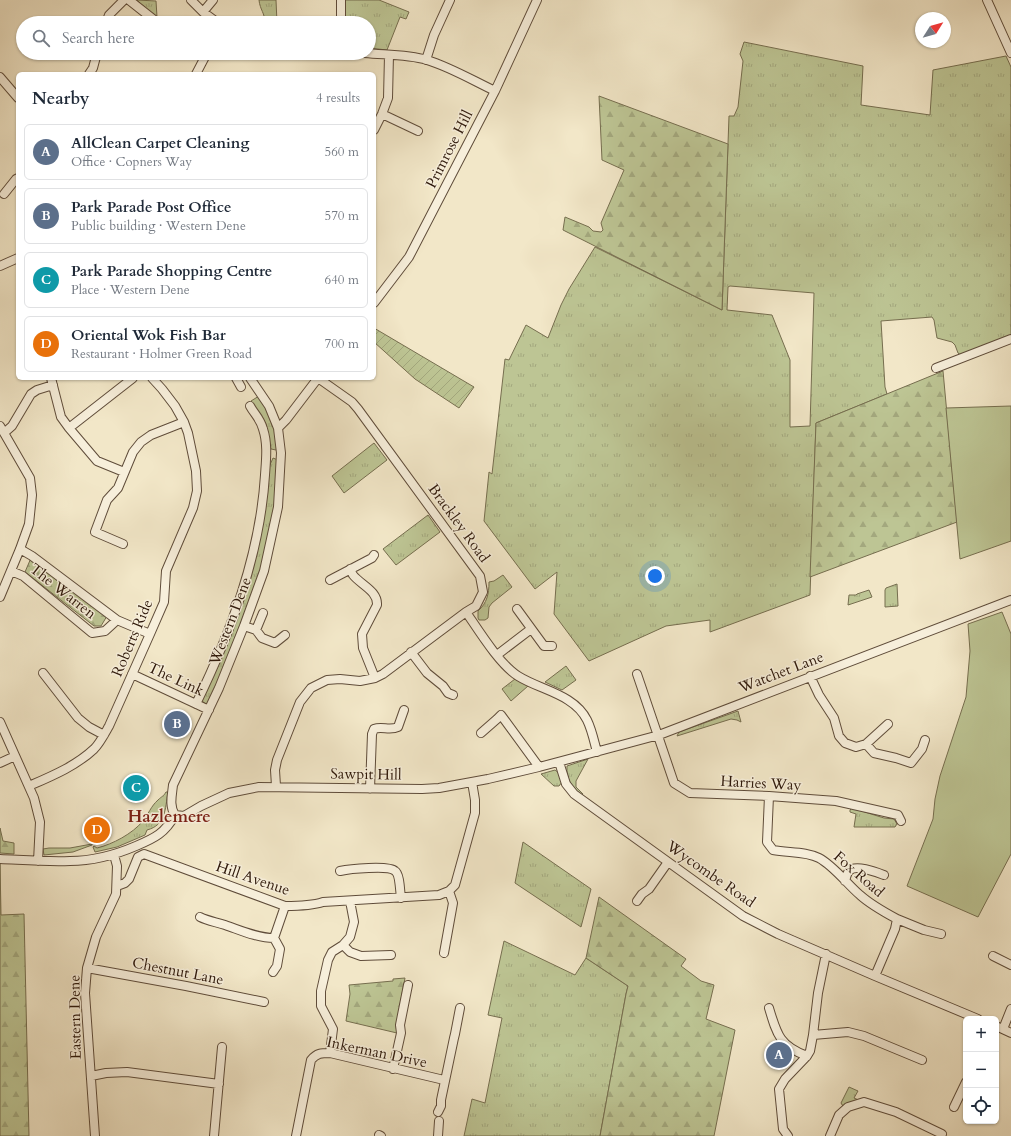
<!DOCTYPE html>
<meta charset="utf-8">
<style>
body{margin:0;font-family:Cardo,serif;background:#f6f6f7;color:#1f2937}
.controls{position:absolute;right:12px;bottom:12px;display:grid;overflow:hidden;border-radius:6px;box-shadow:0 1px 3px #0004}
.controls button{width:36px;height:36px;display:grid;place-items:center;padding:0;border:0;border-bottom:1px solid #e0e1e3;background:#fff;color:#1f2937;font:20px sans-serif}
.compass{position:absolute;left:915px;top:12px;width:36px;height:36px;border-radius:50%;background:#fff;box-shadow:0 1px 3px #0004;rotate:53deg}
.you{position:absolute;left:655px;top:576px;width:14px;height:14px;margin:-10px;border:3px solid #fff;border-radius:50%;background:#1a73e8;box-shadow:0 0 0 6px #1a73e833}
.badge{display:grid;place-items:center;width:26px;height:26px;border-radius:50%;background:#2563eb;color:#fff;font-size:13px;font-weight:700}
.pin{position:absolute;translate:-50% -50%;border:2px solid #fff;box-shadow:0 1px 4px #0006}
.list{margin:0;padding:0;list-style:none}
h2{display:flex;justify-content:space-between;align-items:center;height:52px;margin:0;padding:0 16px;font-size:17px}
h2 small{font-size:13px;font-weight:400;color:#747a83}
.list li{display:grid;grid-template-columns:26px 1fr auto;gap:12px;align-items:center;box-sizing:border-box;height:56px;margin:0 8px 8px;padding:0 8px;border:1px solid #e0e1e3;border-radius:6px}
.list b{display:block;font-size:15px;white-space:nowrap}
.list p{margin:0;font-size:13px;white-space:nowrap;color:#747a83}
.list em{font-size:13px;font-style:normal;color:#747a83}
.icon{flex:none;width:22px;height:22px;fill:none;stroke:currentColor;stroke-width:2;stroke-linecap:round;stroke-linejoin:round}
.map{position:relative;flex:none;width:1011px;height:1136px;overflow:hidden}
.search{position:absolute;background:#fff;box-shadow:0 1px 3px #0004;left:16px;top:16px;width:360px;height:44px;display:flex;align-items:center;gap:10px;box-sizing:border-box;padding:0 14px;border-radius:22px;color:#747a83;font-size:15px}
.panel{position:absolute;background:#fff;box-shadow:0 1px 3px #0004;left:16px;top:72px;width:360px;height:308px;border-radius:6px}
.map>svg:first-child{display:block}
.grass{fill:url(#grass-tufts);stroke:#766e4f;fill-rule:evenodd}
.forest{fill:url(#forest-firs);stroke:#766e4f}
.park{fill:#bdc594;stroke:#766e4f}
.garden{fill:url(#garden-furrows);stroke:#766e4f}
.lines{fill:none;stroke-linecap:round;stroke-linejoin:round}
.minor-casing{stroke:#5f4c3a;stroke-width:10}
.minor{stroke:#f7efdb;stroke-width:8}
.labels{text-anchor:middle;stroke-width:3;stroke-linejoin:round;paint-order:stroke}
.street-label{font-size:15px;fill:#2e180a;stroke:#f7efdb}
.quarter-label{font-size:17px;font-weight:bold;fill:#7a1f14;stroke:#f7efdb}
</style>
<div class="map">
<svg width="1011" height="1136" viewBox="0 0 1011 1136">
<defs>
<pattern id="grass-tufts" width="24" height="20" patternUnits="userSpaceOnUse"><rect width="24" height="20" fill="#bdc594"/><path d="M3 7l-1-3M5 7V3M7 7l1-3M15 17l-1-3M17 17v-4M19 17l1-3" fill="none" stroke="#a3a87e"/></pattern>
<pattern id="forest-firs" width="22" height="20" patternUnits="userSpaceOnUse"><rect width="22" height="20" fill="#bdc594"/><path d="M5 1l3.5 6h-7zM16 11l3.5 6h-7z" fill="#a3a87e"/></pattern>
<pattern id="garden-furrows" width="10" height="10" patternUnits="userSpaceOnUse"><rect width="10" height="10" fill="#bdc594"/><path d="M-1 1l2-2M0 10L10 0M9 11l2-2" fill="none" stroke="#a3a87e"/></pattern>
</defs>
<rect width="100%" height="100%" fill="#f2e7c8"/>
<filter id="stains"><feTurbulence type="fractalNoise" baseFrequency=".005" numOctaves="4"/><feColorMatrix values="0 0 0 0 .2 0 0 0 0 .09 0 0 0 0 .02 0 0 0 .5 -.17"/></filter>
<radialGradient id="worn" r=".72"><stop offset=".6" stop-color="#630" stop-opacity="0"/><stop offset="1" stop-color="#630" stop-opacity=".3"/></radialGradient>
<path class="grass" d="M137 0 156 1 157 17 142 5Z
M259 0H276L277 23H265C265 13 260 10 259 0Z
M345 0H379L409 12 406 19 400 17 387 50 369 48V23H344Z
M744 42 863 66 861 105 930 115 933 70 1006 56 1011 67V337L962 356 958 353 955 345 952 342 937 338 934 320 932 317 881 321 885 387 887 394 816 423 810 595 710 632V620L666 626 589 661 554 614 557 572 535 589 484 521 489 472 492 474 505 359 509 360 526 325 548 338 561 305 569 289 595 247 722 310 729 116H734L738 107 743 61 740 54ZM730 286 814 293 810 426 790 427V360L772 315 727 310 728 287Z
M259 396 268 410 275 429 277 449 276 450 271 449 265 423 251 401Z
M374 443 387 460 344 493 332 476Z
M273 458 278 460 277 487 272 519 262 566 231 649 209 703 206 704 202 701 201 698 242 597 269 467Z
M428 515 440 532 396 565 383 549Z
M503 575 512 587 492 603 489 607 488 618 485 620H479L478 618V611C487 603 489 594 489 582L494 581Z
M897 584 898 606 885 607V590L886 588Z
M869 590 872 597 848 605 849 595H856L857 594Z
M566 666 576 680 562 690 545 682Z
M515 679 528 686 511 701 502 689Z
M738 711 741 722 737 720 731 719 677 736 679 732Z
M588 759 576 781V787L583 794 582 795C572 788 566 779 567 766Z
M555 770 559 773 562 782 559 786H554L541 774Z
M166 792H168C165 809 166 825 147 830L145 835 117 847 95 852 93 847 94 846 97 848C113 844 132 834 143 821 148 815 151 806 158 800 162 796 163 797 166 792Z
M852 808 884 818 894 819 897 824 895 827H854L856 814 850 812V810Z
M523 842 591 889 581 927 515 883Z
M92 844V845L73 852 44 855 43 849 49 848H70Z
M504 941 575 975 586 958 628 986 626 994 600 1136H464L472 1099 485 1103 502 1018 488 1015Z
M849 1087 858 1091 854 1098 861 1101 844 1108 841 1103Z"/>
<path class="forest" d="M599 96 728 144 722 310 563 230 565 217 589 227 593 231 601 232 603 230 601 223 624 170 602 160Z
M943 371 957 522 810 577 816 423Z
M31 558 107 616 101 626H94L25 572Z
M0 828 3 841 14 843V854L0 853Z
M0 864 1 915 24 914 29 1136H0Z
M599 897 686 959 681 966 701 981 714 985 706 1019 735 1030 714 1136H600L626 994 628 986 586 958Z
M405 978 396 1026 397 1033 346 1021 350 994 349 985 393 981V979Z"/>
<path class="park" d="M1011 406V541L960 559 946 408Z
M1002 612 1011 634V854L978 917 907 886 933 819 935 799 940 776 966 697 970 651 968 624Z"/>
<path class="garden" d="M374 328 474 387 459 408 415 379 374 342Z"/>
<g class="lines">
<g class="minor-casing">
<path id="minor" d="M129 0 158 23
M191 0 203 12 218 23
M987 0 1011 53
M203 12 213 0
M106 23 109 15 124 0
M341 23V0
M365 53C385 55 407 54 427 60 450 67 472 80 495 91
M426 60 434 35 450 0
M89 74 93 68 97 53
M196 74 207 53
M0 77 18 98
M382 114 418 131
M374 130 382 114 388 98 389 55
M4 194 16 179 18 178
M0 266 18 258
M374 303 409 257 495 91 537 0
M936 368 1011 339
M51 378 61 417 69 428 97 461 124 472
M236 378 241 387
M318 378 352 402 358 409 480 576 483 592 476 606 466 612C479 631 500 665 518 676 540 690 574 694 587 720 592 730 594 741 597 752
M0 426 30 478 32 495 29 524 20 549 0 597
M69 428 133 378
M278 428 286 420 318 378
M4 433 12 426 31 394 37 390 53 385
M123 544 95 532 107 500 118 488 133 452 141 442 151 435 184 422
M20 549 32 556 117 620 150 634
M350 569C351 571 352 573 353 575 361 585 378 591 377 605L362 634 363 648 375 678
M11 571 23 576 92 633 105 631 117 620
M330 580 372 558 374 555
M517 609 544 646H552
M244 626 256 630 262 638 275 643 285 635
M256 630 263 613
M411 652 427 673 443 686 448 693 453 695
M497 655 531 629
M43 673 78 718 89 727 104 735
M132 674 209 710
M637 674 674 783 690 793 769 796 836 801 898 815 901 821
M810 676 819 695 834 718 839 736 845 743 856 747 866 744 874 753 896 758 911 763 922 749 925 740
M196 704C231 632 260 555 265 475 266 460 268 444 263 429 260 418 255 415 250 406
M0 722 34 798 40 822 38 861
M481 733 497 719 501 715 539 767
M866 744 888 724
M559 762 566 784 574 794 743 916 778 934 875 976 978 1019
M0 763 15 756
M29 786C52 776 76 766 94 749 100 743 105 733 109 726L150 634 164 602 166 571 193 508 197 491 196 471 188 433 184 422 175 406 162 389 152 378
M276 786 275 770 277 760 300 702 311 688 327 680 340 679 360 681 375 678 383 674 466 612
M370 789 372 734 374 729C382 726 390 731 398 727L404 710
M769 796 767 842 773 850C788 853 806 851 819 858 834 866 847 884 860 895 871 905 884 912 897 919L895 929 875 976
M175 815 184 816 201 806 229 793 259 787 422 789 439 788 488 779 539 767 659 735 1011 600
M175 815C169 806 172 795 173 785L219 688 244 626 264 571 278 507 281 453 278 428 269 406 250 378
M0 859C23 860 47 862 70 861 93 861 115 855 136 846 155 838 165 833 175 815
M340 871C349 869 389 865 395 871 400 874 400 892 401 898
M845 881C846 878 847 873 849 871 855 864 876 872 884 875
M117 886 125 883 129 879 138 857 144 854 285 906C297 906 311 906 323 902L439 895 449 891
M637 901 642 894 649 889 668 862
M200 917C208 921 216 922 225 925 240 930 257 938 274 938
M897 919 924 930 941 934
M343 945 350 952 361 956 391 955
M444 953 453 903 449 891 455 885 475 813V800L472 782
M993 956 1011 965
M87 968 186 986 264 1002
M273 972 277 966 280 949 274 938 285 906
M769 1008C777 1035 780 1046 807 1056
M996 1026 1011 1033
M1003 1029 1011 1009
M813 1035 848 1032 864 1036 922 1060
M330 1053 333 1029 321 1006V991L328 960 332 952 343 945 350 937 354 922 350 901
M393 1069 401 1033 400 1025 408 985
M91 1076 106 1073 127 1072 219 1084
M954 1107 966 1082
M438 1112 441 1106V1100L454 1038 455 1034 460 1008
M379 1135 381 1136
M95 1136 85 993 87 968 96 937 116 894 117 866 114 855
M214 1136 222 1047
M296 1136 311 1060C317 1053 321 1053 330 1053L444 1080
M438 1136 439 1121
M788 1136 783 1129 779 1089 785 1079 807 1056 810 1051 813 1035 818 993 826 954
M830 1136 839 1115 848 1107 864 1102 896 1112 942 1134"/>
</g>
<use href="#minor" class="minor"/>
</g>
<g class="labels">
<g class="street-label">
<text transform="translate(449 149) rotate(-63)" y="5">Primrose Hill</text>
<text transform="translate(459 523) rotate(54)" y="5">Brackley Road</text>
<text transform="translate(63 591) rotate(38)" y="5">The Warren</text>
<text transform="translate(230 621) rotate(-69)" y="5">Western Dene</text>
<text transform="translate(132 638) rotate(-67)" y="5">Roberts Ride</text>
<text transform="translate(781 672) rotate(-21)" y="5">Watchet Lane</text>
<text transform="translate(176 679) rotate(25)" y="5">The Link</text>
<text transform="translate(366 774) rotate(1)" y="5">Sawpit Hill</text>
<text transform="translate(761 783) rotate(3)" y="5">Harries Way</text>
<text transform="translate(711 874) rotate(35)" y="5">Wycombe Road</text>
<text transform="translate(859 874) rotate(41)" y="5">Fox Road</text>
<text transform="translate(253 878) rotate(19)" y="5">Hill Avenue</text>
<text transform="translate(178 971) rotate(11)" y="5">Chestnut Lane</text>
<text transform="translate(75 1017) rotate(-91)" y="5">Eastern Dene</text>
<text transform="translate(377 1052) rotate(12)" y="5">Inkerman Drive</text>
</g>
<g class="quarter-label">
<text x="169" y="822">Hazlemere</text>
</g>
</g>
<rect width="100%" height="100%" filter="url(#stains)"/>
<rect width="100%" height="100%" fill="url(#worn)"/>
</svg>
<div class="controls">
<button>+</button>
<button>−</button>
<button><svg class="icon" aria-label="locate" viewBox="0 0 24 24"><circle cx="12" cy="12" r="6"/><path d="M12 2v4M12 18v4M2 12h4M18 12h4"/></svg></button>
</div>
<svg class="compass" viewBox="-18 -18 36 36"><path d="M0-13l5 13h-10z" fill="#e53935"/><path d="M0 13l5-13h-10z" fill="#747a83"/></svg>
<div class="you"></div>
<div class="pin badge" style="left:779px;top:1055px;background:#5c6f8a">A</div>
<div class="pin badge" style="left:177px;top:724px;background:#5c6f8a">B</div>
<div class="pin badge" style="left:136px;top:788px;background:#0f9aa8">C</div>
<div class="pin badge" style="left:97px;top:830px;background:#e8710a">D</div>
<div class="search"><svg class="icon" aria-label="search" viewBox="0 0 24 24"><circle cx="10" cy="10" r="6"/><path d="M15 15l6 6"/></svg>Search here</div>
<section class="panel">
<h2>Nearby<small>4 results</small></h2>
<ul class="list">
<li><span class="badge" style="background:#5c6f8a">A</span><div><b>AllClean Carpet Cleaning</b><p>Office · Copners Way</p></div><em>560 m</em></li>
<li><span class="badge" style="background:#5c6f8a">B</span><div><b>Park Parade Post Office</b><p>Public building · Western Dene</p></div><em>570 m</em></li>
<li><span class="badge" style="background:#0f9aa8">C</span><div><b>Park Parade Shopping Centre</b><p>Place · Western Dene</p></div><em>640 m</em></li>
<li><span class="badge" style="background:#e8710a">D</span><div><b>Oriental Wok Fish Bar</b><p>Restaurant · Holmer Green Road</p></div><em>700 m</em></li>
</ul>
</section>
</div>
